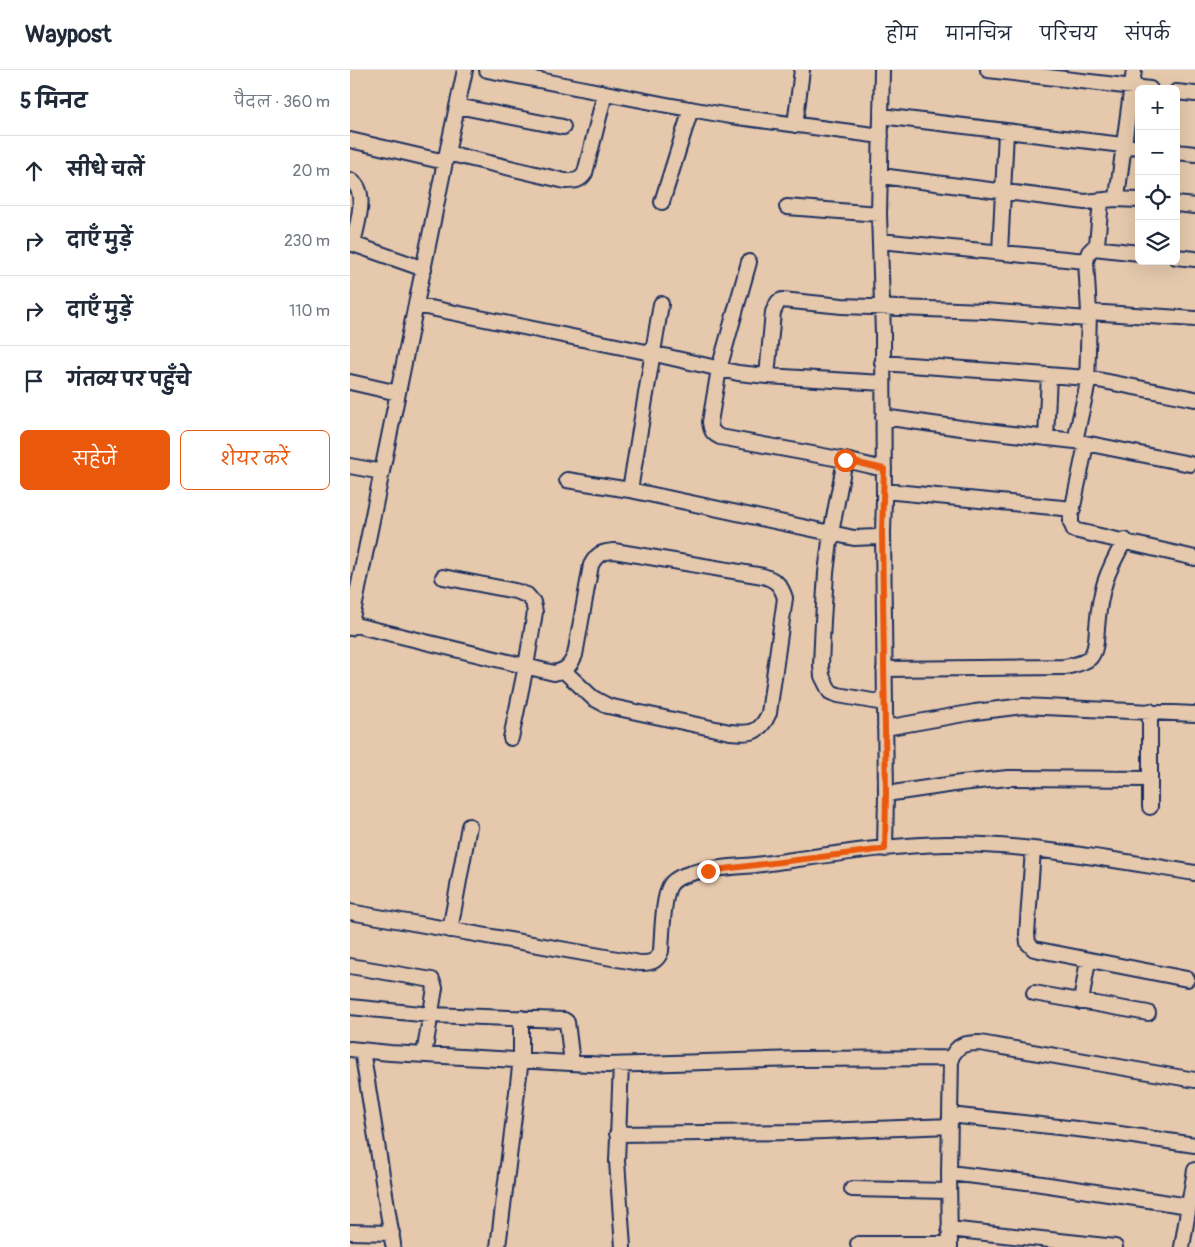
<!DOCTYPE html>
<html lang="hi">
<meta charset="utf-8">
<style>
body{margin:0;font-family:Pangolin,"Playpen Sans Deva",sans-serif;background:#f6f6f7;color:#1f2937}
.controls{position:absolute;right:15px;top:15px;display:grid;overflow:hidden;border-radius:8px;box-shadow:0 5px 20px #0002}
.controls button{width:45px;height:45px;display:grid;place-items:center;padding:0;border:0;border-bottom:1px solid #e0e1e3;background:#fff;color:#1f2937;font:25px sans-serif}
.stop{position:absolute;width:15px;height:15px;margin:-11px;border:4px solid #ea580c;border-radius:50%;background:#fff}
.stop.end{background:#ea580c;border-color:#fff;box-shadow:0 1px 5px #0008}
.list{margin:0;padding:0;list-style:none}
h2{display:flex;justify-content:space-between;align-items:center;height:65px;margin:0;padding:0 20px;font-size:21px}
h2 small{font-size:16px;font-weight:400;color:#747a83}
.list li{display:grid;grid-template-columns:32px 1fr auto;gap:15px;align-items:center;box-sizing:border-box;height:70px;padding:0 20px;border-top:1px solid #e0e1e3}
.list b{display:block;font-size:19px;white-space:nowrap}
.list em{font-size:16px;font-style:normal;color:#747a83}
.actions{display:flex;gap:10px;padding:15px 20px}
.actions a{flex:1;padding:11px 0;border:1px solid #ea580c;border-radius:8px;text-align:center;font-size:18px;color:#ea580c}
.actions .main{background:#ea580c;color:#fff}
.icon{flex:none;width:28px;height:28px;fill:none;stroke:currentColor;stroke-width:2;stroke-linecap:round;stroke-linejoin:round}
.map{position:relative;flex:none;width:845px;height:1177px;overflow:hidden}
header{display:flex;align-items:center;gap:30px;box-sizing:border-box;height:70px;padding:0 25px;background:#fff;border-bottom:1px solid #e0e1e3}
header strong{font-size:24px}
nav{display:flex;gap:28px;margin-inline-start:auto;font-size:18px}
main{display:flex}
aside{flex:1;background:#fff}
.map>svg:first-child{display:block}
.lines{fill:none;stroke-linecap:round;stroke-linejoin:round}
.minor-casing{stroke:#1b2f5e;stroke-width:18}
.minor{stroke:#e6c9ad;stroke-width:14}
.route{stroke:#ea580c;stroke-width:6}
</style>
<header>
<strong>Waypost</strong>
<nav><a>होम</a><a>मानचित्र</a><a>परिचय</a><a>संपर्क</a></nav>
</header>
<main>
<aside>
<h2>5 मिनट<small>पैदल · 360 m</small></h2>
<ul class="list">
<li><svg class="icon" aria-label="ahead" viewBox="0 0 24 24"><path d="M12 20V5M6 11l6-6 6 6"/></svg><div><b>सीधे चलें</b></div><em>20 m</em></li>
<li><svg class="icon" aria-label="right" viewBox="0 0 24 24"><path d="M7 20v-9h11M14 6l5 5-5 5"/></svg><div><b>दाएँ मुड़ें</b></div><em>230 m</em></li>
<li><svg class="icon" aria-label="right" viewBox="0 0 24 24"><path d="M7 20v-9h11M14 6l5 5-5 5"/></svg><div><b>दाएँ मुड़ें</b></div><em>110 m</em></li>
<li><svg class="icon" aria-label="arrive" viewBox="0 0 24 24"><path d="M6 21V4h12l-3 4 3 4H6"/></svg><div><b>गंतव्य पर पहुँचे</b></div></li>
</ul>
<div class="actions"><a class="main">सहेजें</a><a>शेयर करें</a></div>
</aside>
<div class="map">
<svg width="845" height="1177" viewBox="0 0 845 1177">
<rect width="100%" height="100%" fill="#e6c9ad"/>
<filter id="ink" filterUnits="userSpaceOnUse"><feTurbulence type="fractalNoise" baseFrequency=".02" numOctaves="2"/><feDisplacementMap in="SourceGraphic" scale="10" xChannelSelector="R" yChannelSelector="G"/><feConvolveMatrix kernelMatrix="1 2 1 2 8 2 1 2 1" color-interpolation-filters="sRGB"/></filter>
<g filter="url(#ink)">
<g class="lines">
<g class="minor-casing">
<path id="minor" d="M137 0 317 35 380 46 531 66
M638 0 800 19
M826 22 845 24
M107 36 213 57
M531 46 789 77
M445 55 452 0
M0 70 95 92
M826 82 845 84
M97 83 215 111C225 111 230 111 235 103L255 23
M531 106 735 132 765 129 789 130
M0 110C20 121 6 156 3 174
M765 129 767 127 784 0
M312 132 341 39
M826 134 845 136
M437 137 529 144
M530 171 736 191
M0 173 74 199
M744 178 789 183
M650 182 656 62
M826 187 845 189
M399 192 369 299 360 352C361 360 362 363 370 367L495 390 534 399
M66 235 301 283 388 303 417 306 533 313
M739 242 736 191 739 182 747 174 751 131
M532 293 738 308 845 329
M417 306 423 242 428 232 432 230 492 236 635 241 738 249
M0 312 48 323
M533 347 611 358 725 371 840 394
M696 368 699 305
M725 371 737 317 739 242 845 249
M736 374 721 446V453L724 460 845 488
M495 390 481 463 476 503 473 551 471 595 472 606 480 622 488 625 534 633
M0 396 32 402
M217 410 280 420 504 468 526 467 533 462 534 430 533 264 529 144 532 0
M280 420 311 234
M534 421 723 439
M533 462 536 724 535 779
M93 507 165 521 177 525 183 532 185 542 176 596 161 668
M1 554 204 603C217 600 220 596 225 585L241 495C247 484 251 482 264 481L413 506C426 510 431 515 435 528L419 643C410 664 400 664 380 662L258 636 243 628 214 601
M0 558 95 92 115 0
M534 599 715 597C723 595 733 594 740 588 747 580 746 568 747 558 750 520 756 503 775 470
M800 641V737
M535 658 625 642 673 636 845 644
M536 724 611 713 658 708 800 709
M683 780 677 864 678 873 684 879 837 909
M0 842 290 893C301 893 307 892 311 881 312 866 313 824 321 814 333 798 386 797 405 795 468 787 533 775 597 774 680 774 763 790 845 803
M100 860 119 756
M0 896 82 910 85 918 74 985
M684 923 798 943
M731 932 738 890
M0 937 81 945 214 950 217 952 222 993
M0 979 40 983 257 995 449 989 601 988
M12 980 43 1174
M271 995 267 1091 273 1177
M600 1045 763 1063 845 1075
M267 1064 449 1062 600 1056
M599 1103 685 1113 839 1136
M502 1119 599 1121
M599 1159 765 1177
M0 1162 42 1163
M508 1174H599
M148 1177 171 989V948
M600 1177 599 1103 601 988C608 974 615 973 630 973L845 1010
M832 1177 845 1100"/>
</g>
<use href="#minor" class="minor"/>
</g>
</g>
<g class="lines" filter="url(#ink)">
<path class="route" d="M358 801 535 779 536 724 532 462 534 399 495 390"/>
</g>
</svg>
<div class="controls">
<button>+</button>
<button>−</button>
<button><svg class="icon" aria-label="locate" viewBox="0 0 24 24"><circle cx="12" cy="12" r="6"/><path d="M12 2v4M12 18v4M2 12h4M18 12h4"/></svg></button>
<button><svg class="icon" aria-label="layers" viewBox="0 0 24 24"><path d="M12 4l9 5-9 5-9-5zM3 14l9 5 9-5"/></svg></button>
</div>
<div class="stop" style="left:495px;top:390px"></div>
<div class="stop end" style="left:358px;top:801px"></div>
</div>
</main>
